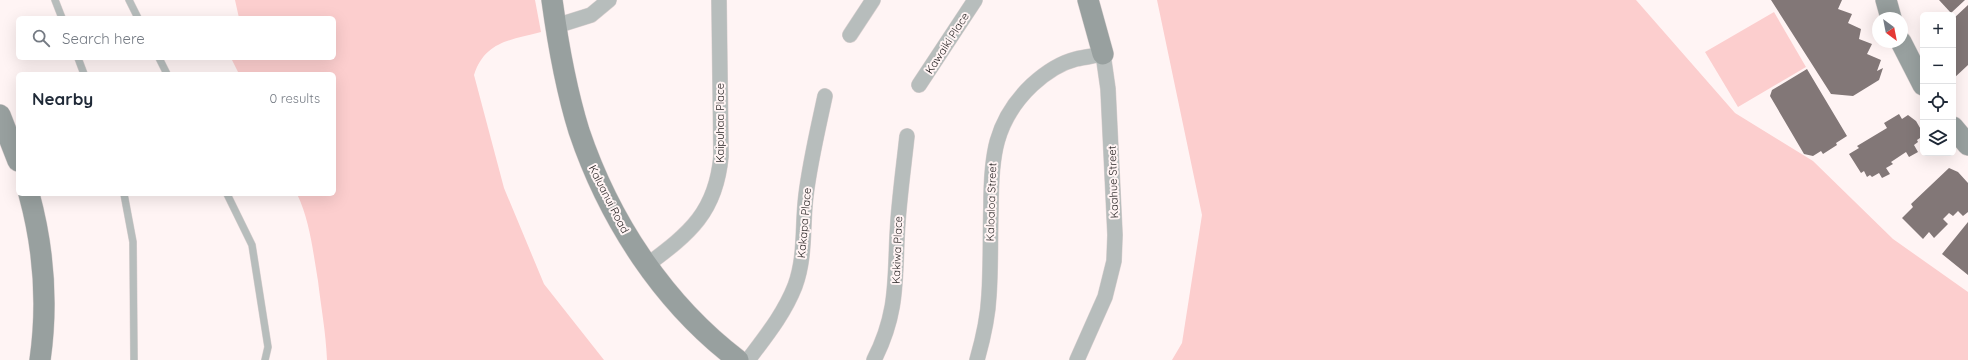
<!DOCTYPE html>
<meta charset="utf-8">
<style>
body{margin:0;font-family:Quicksand,sans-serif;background:#f2f2f3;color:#1f2937}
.controls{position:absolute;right:12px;top:12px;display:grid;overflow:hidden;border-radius:6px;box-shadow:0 4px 16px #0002}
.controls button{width:36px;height:36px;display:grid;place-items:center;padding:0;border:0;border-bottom:1px solid #e0e1e3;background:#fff;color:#1f2937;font:20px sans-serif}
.compass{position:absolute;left:1872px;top:12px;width:36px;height:36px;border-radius:50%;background:#fff;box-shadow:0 4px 16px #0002;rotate:148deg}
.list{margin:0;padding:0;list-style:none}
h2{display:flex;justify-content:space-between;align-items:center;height:52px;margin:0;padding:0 16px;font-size:17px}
h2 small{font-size:13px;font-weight:400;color:#747a83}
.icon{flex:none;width:22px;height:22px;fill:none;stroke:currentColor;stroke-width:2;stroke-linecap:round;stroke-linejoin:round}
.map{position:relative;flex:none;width:1968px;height:360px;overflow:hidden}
.search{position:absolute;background:#fff;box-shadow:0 4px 16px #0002;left:16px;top:16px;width:320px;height:44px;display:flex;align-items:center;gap:10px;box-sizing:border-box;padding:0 14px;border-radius:6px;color:#747a83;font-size:15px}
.panel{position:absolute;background:#fff;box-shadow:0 4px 16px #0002;left:16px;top:72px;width:320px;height:124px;border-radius:6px}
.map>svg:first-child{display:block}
.green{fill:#fccece}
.building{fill:#827777}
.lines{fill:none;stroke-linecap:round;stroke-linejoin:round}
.lane-casing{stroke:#dcd2d2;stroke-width:8}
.street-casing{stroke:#dcd2d2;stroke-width:16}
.secondary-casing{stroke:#dcd2d2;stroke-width:22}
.lane{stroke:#b7bdbc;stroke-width:7}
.street{stroke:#b7bdbc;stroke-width:15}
.secondary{stroke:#98a09f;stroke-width:21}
.labels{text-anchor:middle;stroke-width:4;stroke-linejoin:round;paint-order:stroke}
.street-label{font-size:11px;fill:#221e1e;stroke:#fff4f4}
</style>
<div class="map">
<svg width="1968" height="360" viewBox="0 0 1968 360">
<rect width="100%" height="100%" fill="#fff4f4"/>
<path class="green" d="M235 0H535L541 32C511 40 485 41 474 75L504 188 544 284 604 360H327C326 333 321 307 318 281 313 252 310 221 297 194H334V74H239L231 58H334V18H239Z
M1157 0H1636L1735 113 1813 161 1893 239 1968 292V360H1172L1182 343 1202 215Z
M1774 12 1806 67 1738 107 1705 52Z"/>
<path class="building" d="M1771 0H1842L1838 9 1852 14 1848 23 1861 29 1859 39 1872 44 1867 54 1881 60 1877 71 1883 68 1879 80 1853 96 1831 94Z
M1939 0H1965L1951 13Z
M1968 5V65L1953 79V19Z
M1807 69 1847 136 1836 143 1837 145 1823 154 1821 151 1813 156 1804 154 1770 96 1772 90Z
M1899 114 1902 119 1908 115 1916 121 1923 133V136L1917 140 1918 142 1914 145 1918 152 1909 157 1906 152 1891 162 1893 164 1886 168 1890 174 1882 178 1879 173 1872 177 1870 175 1867 177 1864 171 1861 173 1849 154 1859 148 1857 146 1887 128 1884 123Z
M1949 168 1958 172 1968 183V212L1963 216 1958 211 1953 216 1949 213 1943 219 1948 224 1934 238 1929 232 1923 239 1902 218 1913 207 1911 204Z
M1968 222V275L1942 254Z"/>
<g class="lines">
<g class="lane-casing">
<path id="lane" d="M55 0 62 18
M129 0 138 18
M78 58 84 74
M159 58 167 74
M124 194 133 242 134 360
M227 194 252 245 268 347 265 360"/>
</g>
<g class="street-casing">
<path id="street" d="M556 26 591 15 609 0
M850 35 873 0
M919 85 975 0
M647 265C690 233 716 212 721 156L719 0
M748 360C766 336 784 314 795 286 806 256 802 226 806 195 810 162 818 129 825 96
M874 360C900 309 894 275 898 221 900 193 904 164 907 136
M977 360C983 339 988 317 989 295 991 265 990 236 991 207 991 158 994 121 1032 85 1044 74 1060 63 1076 59 1085 57 1094 56 1103 54L1108 89 1115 235 1114 261 1105 297 1077 360"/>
</g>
<g class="secondary-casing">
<path id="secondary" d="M552 0C558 44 566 89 579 131 609 220 663 303 738 360
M1088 0 1103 54
M1886 0 1891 18
M1901 42 1923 85
M0 115 18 161
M1953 127 1968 145
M29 194C44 249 48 304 40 360"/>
</g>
<use href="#lane" class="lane"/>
<use href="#street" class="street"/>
<use href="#secondary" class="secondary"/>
</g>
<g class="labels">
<g class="street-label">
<text transform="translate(947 43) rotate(-57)" y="4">Kawaiki Place</text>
<text transform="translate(720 123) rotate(-90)" y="4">Kaipuhaa Place</text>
<text transform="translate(1113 182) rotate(-92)" y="4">Kaahue Street</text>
<text transform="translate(609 199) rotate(63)" y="4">Kaluanui Road</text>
<text transform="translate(991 202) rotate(-88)" y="4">Kaloaloa Street</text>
<text transform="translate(804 223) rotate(-85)" y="4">Kakapa Place</text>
<text transform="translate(897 250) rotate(-88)" y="4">Kakiwa Place</text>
</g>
</g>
</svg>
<div class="controls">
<button>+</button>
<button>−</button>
<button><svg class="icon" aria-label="locate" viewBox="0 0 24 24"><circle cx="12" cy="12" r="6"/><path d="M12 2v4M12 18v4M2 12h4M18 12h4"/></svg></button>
<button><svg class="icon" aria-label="layers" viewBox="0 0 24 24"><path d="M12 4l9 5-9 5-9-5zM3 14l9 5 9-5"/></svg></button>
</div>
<svg class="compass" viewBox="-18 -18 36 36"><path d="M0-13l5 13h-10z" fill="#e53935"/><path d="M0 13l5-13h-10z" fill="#747a83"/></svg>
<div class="search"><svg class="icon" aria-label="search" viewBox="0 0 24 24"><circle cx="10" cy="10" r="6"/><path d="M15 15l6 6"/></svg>Search here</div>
<section class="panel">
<h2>Nearby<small>0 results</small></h2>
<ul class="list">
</ul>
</section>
</div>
